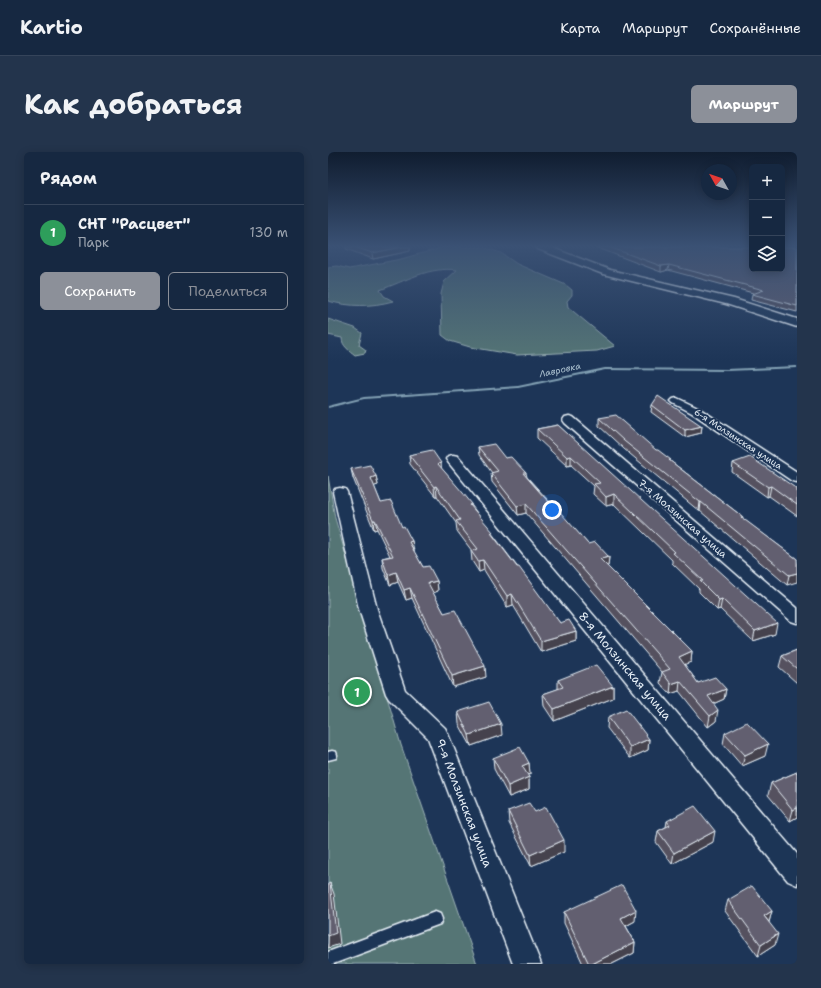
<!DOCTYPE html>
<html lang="ru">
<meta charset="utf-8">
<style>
body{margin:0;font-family:"Shantell Sans",sans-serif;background:#23344c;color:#f1f3f6}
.controls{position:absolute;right:12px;top:12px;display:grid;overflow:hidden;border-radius:6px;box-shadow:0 2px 10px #0003}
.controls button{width:36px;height:36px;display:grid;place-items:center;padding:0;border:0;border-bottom:1px solid #35445a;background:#162841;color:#f1f3f6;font:20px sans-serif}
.compass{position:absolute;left:373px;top:12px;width:36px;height:36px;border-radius:50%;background:#162841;box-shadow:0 2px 10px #0003;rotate:310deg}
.you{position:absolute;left:224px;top:358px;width:14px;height:14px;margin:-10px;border:3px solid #fff;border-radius:50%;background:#1a73e8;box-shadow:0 0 0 6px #1a73e833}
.badge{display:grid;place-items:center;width:26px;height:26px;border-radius:50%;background:#8c9099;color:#fff;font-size:13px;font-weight:700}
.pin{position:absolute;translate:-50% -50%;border:2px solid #fff;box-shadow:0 1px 4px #0006}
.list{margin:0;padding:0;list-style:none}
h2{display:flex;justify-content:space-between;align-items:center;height:52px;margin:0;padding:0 16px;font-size:17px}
h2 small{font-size:13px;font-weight:400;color:#9ea6b1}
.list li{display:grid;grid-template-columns:26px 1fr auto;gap:12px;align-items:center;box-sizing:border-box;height:56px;padding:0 16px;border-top:1px solid #35445a}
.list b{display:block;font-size:15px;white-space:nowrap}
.list p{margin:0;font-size:13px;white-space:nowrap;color:#9ea6b1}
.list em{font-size:13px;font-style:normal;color:#9ea6b1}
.actions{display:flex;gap:8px;padding:12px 16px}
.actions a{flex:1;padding:9px 0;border:1px solid #8c9099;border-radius:6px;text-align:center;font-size:14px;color:#8c9099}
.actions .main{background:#8c9099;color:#fff}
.icon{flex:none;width:22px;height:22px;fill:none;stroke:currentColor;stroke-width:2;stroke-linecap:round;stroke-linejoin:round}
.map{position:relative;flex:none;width:469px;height:812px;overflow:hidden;border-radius:6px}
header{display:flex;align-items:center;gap:24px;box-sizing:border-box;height:56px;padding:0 20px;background:#162841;border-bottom:1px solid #35445a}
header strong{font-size:19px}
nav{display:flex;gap:22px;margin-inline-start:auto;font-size:14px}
.intro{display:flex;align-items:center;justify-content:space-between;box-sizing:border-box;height:96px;padding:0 24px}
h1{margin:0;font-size:28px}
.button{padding:10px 18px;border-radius:6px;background:#8c9099;color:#fff;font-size:14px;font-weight:700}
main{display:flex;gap:24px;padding:0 24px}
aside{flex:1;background:#162841;border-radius:6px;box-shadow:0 2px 10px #0003}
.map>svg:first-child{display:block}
.green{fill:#547575;stroke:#9eb3b6}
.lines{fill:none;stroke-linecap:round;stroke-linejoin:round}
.stream{fill:#84a2b5;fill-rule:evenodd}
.service-casing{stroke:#e8f1f8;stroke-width:3}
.minor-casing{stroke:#e8f1f8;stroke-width:3}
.trunk-casing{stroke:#e8f1f8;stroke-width:3}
.service{fill:#1d3557;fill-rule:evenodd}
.minor{fill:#1d3557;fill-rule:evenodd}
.trunk{fill:#1d3557;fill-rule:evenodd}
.wall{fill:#54515f;stroke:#e8f1f8}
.shaded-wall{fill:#45424e;stroke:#e8f1f8}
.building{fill:#625e6f;stroke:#e8f1f8}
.labels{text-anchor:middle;stroke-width:4;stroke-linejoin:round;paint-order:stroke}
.far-water-label{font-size:9px;font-style:italic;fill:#aec3d1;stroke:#1d3557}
.far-street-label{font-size:9px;fill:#e8f1f8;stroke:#1d3557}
.street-label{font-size:10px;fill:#e8f1f8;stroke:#1d3557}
.near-street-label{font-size:12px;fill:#e8f1f8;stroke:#1d3557}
</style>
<header>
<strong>Kartio</strong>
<nav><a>Карта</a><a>Маршрут</a><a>Сохранённые</a></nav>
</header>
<div class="intro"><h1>Как добраться</h1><a class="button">Маршрут</a></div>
<main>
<aside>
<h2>Рядом<small></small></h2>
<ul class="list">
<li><span class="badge" style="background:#2e9e5b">1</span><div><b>СНТ &quot;Расцвет&quot;</b><p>Парк</p></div><em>130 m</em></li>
</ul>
<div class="actions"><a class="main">Сохранить</a><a>Поделиться</a></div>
</aside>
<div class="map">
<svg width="469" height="812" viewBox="0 0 469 812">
<rect width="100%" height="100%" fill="#1d3557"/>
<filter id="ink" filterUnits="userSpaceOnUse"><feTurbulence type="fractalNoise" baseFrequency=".025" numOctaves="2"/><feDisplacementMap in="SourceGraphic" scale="8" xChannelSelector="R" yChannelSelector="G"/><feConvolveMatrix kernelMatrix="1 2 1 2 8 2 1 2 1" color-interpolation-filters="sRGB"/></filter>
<g filter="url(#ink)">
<path class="green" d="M116 95H155L173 101 189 112 238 133 244 138V143L239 149 240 155 287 194 269 199 189 203 142 195 122 189 114 183 113 142 116 130 129 118C102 114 77 129 52 138L56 144 65 149C43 155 22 155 0 149V115L9 114 21 117 73 107Z
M0 167 27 176 34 181 31 193 38 198 37 201 27 203C21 198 14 194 14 186L0 183Z
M0 324 7 366 73 593 149 812H0Z"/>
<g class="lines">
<path class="stream" d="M469 214V216L399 219 277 218 190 236 36 247 0 256V254L36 245 190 234 277 216 399 217Z"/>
<g class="service-casing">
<path id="service" d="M222 95H230L217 98 215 97Z
M4 599 8 600 9 603 8 606 0 608V600Z
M107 760 112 762 114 767 112 772 5 812H0V800Z"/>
</g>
<g class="minor-casing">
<path id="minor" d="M349 246 372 257 469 320V330L464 329 364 261 345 251 343 249 345 247Z
M241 264 245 265 469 456V471L463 469 237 271 235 268 237 265Z
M125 303 130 304 469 702V733L460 729 120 310 118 307 120 304Z
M12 336 17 337 19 340 49 457 77 538 117 576 120 582 213 812H185L100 586 61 547 58 542 31 457 5 340 7 337Z"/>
</g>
<g class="trunk-casing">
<path id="trunk" d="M208 95H222L282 118 406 147 469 167V175L398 152 275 122 210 97Z"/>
</g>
<use href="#service" class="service"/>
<use href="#minor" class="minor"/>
<use href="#trunk" class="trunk"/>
</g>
<path class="wall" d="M18 95H82V99L45 107 18 97Z
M267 95H469V160L423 148 424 142 425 141 340 118 333 120Z
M324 253 374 274 373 281 357 285 323 260Z
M271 266 328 298 415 365V367L469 407 459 433 372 359H371L296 297 271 274Z
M230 273 447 482 425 489 392 457 389 458 371 440V437L344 411V408L286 352 278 354 265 342 266 334 243 313 239 314 209 286V277Z
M150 295 177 306 198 321 199 325 260 392 281 405 280 414H279L364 499 363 510 356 512 370 531 398 537 396 547 385 552 388 569 380 575 351 539 342 542 332 531 334 520 198 361 190 363 164 330 163 321H164L151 303Z
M81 303 114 317 144 354 166 384 232 471 248 479V489L213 500 185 453 179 455 156 418 151 420 144 409 143 399H144L129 379 128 371 109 344H107L82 312Z
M405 311 469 337V364L441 344 439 345 404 320Z
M23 317 48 324 50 333 46 334 53 351 74 375 84 389 85 398 95 415 109 429 110 439 105 441 116 461 158 525 125 535 84 446 78 448 70 430 62 433 55 416 54 406 62 404 49 377 46 378 25 326Z
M469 498V531L451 515 454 504Z
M230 528 285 534V546L226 569 216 554 215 542 230 537Z
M130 560 174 583 143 594 131 572Z
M280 565 321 587 320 598 302 606 279 576Z
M397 581 437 604 414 614 395 592Z
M165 606 201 611 202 622 199 623 201 625V637L181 645 166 617Z
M469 620V665L462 669 440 643 443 631Z
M180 659 207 660 236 700 203 714 181 671Z
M339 669 385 690 344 712 328 690 330 679 338 675Z
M400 748 444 759 441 770 447 793 430 804 397 759Z
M236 760 307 769 298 774 307 790 306 801 284 812H255L236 771Z"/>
<path class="shaded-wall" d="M74 95H82V99L45 107 44 101Z
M341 113 340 118 333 120V114Z
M374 274 373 281 357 285V278Z
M243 304V313L239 314V305Z
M113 311 114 321 110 312Z
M48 324 50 333 44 335 43 326Z
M108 334 109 344H107L106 335Z
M443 334 441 344 439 345 440 335Z
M286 342V352L278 354V345Z
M372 350H373L372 359H371Z
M198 352V361L190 363 189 354Z
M45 368H47L49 377 46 378Z
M84 389 86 399 81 390Z
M281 405 280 414 272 417V407Z
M155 408 156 418 151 420 150 409Z
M68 420 70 430 62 433 60 423Z
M469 421V430L459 433 461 423Z
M109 429 110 439 102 442 100 431Z
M82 436 84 446 78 448 76 438Z
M184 442 185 453 179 455V444Z
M394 447 392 457 389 458 391 448Z
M449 471 447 482 425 489 427 479Z
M248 479V489L213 500V489Z
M364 499 363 510 350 515 351 505Z
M157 514 158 525 125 535 124 524Z
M352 529 351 539 342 542 343 532Z
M285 534V546L226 569V557Z
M398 537 396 547 378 555 380 544Z
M390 558 388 569 380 575 382 564Z
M173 572 174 583 143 594 141 583Z
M321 587 320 598 302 606V595Z
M440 592 437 604 414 614 417 603Z
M201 611 202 622 195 625 194 614Z
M201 625V637L181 645 180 634Z
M469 656V665L462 669 465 658Z
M387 679 385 690 344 712 346 701Z
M236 688V700L203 714 202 703Z
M2 731 6 742 12 792 0 796Z
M308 758 307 769 292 777 293 766Z
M444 759 441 770 436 764Z
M450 782 447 793 430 804 433 793Z
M307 790 306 801 284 812H264Z"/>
<path class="building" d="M27 95H74L44 101Z
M281 95H424V117H454V95H469V154L424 142 436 138 341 113 333 114Z
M330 244 374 274 357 278 324 253Z
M288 263 328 298H330L343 308H341L415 365H413L469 407V421L461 423 373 350H372L296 289 271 266Z
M230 273 449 471 427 479 394 447 391 448 372 429H375L345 401 347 400 286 342 278 345 266 332 272 331 243 304 239 305 209 277Z
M166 292 177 306 183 305 198 321H195L224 354 226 353 260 392 267 390 281 405 272 407 364 499 351 505 370 531 387 525 398 537 380 544 390 558 382 564 352 529 343 532 334 520 342 517 198 352 189 354 163 321 170 319 150 295Z
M104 298 113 311 110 312 135 341 144 352 142 353 165 380 163 381 189 415H191L232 471 241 468 248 479 213 489 184 442 179 444 155 408 150 409 143 399 150 397 128 369 132 368 108 334 106 335 81 303Z
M422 305 469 337V353L443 334 440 335 405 311Z
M42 313 48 324 43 326 53 351 63 349 74 375 76 374 84 389 81 390 95 415 101 414 109 429 100 431 116 461 127 458 157 514 124 524 82 436 76 438 68 420 60 423 54 406 65 404 47 368H45L23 317Z
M469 498V517L454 504Z
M268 513 285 534 226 557 215 542 235 535 230 528Z
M161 550 173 572 141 583 130 560Z
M298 557 321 587 302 595 280 565Z
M419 570 440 592 417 603 397 581Z
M192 595 201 611 194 614 201 625 180 634 165 606Z
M469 620V656L465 658 443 631Z
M201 651 207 660 218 655 236 688 202 703 180 659Z
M367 654 387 679 346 701 330 679 342 673 339 669Z
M2 731 8 781 0 784V732Z
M294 733 308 758 293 766 307 790 264 812H261L236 760Z
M424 734 444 759 436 764 450 782 433 793 400 748Z"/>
</g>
<linearGradient id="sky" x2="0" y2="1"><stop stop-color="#101d30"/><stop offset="0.45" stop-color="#3a5174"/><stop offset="1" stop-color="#3a5174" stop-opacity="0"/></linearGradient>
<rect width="469" height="209" fill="url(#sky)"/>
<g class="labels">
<g class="far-water-label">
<text transform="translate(232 218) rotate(-12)" y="3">Лавровка</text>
</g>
<g class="far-street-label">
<text transform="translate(410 287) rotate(33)" y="3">6-я Молзинская улица</text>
</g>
<g class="street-label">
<text transform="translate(355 366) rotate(41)" y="4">7-я Молзинская улица</text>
</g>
<g class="near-street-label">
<text transform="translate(297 514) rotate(50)" y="4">8-я Молзинская улица</text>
<text transform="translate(136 651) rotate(69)" y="4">9-я Молзинская улица</text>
</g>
</g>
</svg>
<div class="controls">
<button>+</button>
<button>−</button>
<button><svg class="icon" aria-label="layers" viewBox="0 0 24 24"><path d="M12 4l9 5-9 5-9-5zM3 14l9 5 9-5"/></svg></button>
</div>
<svg class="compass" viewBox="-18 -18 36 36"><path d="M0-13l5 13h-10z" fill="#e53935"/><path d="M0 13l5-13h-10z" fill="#9ea6b1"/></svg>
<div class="you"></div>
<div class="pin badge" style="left:29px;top:540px;background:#2e9e5b">1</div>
</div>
</main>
